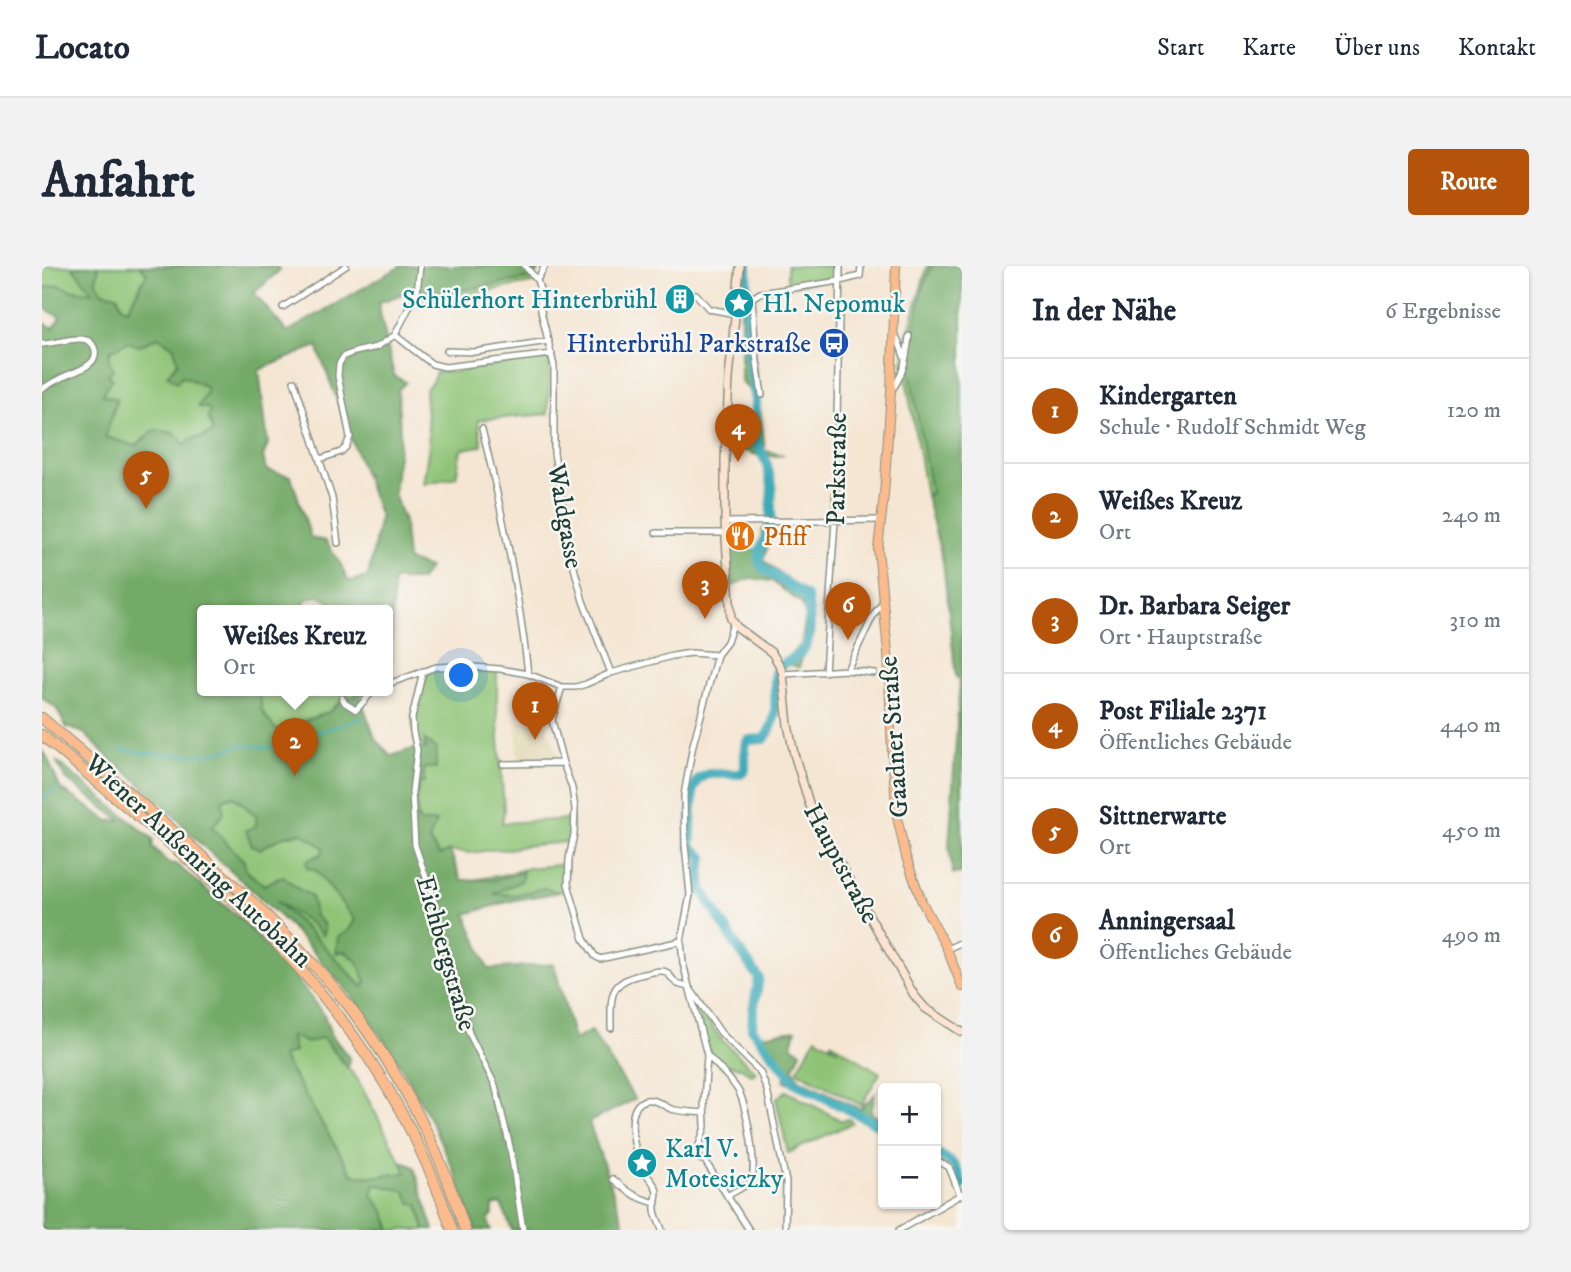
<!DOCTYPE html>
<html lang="de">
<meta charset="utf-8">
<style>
body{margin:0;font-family:"IM FELL DW Pica",serif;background:#f2f2f3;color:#1f2937}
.controls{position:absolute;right:21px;bottom:21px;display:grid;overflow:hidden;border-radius:7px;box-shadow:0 2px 5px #0004}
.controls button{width:63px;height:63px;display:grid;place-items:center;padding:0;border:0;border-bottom:2px solid #e0e1e3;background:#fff;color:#1f2937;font:35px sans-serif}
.you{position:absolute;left:420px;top:410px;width:24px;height:24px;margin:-18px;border:5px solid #fff;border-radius:50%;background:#1a73e8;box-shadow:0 0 0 10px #1a73e833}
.badge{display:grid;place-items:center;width:46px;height:46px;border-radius:50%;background:#b45309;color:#fff;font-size:23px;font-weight:700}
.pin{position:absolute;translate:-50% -58px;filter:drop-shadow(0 2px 4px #0008)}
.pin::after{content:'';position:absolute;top:37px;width:24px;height:21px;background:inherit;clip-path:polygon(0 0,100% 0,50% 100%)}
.popup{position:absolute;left:155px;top:339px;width:196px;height:91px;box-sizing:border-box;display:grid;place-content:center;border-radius:7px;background:#fff;filter:drop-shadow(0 2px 5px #0005);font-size:23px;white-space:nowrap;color:#747a83}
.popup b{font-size:26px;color:#1f2937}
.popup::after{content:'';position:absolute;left:50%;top:100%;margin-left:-14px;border:14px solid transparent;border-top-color:#fff}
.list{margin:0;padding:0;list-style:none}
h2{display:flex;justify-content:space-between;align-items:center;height:91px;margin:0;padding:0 28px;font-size:30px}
h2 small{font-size:23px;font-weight:400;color:#747a83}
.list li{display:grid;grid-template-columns:46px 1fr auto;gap:21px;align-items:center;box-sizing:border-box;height:105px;padding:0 28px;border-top:2px solid #e0e1e3}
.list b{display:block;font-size:26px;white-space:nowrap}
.list p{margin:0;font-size:23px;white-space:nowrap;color:#747a83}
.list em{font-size:23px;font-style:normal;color:#747a83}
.map{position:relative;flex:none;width:920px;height:964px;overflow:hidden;border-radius:7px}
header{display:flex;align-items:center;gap:42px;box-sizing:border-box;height:98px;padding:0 35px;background:#fff;border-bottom:2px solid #e0e1e3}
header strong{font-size:33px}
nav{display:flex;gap:38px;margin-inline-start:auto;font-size:24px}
.intro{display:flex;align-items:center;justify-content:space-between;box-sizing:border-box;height:168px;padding:0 42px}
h1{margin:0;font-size:49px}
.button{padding:18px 32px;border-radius:7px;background:#b45309;color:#fff;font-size:24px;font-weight:700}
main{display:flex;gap:42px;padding:0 42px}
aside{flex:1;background:#fff;border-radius:7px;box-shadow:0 2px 5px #0004}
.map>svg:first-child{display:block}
.built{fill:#e5dbba}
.green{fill:#8fc477;stroke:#578056;stroke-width:2}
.forest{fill:#73aa68;stroke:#49744e;stroke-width:2;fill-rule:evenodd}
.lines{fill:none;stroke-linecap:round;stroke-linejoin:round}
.stream{stroke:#3baab9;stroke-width:2}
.river{stroke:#3baab9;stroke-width:10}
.minor-casing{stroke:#8a9284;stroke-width:8}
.secondary-casing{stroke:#8a9284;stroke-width:10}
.primary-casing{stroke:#8a9284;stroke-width:10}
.motorway-casing{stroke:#8a9284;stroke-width:12}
.minor{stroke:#fff;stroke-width:5}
.secondary{stroke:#fde4d1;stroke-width:7}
.primary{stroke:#fbbb8c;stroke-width:8}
.motorway{stroke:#fbbb8c;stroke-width:10}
.labels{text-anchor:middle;stroke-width:5;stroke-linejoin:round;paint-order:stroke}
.culture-label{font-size:26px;fill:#0d838f;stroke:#f6f6f2;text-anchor:start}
.transit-label{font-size:26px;fill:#164399;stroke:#f6f6f2;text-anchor:end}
.street-label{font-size:26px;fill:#1f3d34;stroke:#f6f6f2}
.food-label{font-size:26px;fill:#c56008;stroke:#f6f6f2;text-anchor:start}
</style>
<header>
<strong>Locato</strong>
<nav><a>Start</a><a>Karte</a><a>Über uns</a><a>Kontakt</a></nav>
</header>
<div class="intro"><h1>Anfahrt</h1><a class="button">Route</a></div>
<main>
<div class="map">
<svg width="920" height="964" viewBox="0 0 920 964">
<rect width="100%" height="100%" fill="#f6f6f2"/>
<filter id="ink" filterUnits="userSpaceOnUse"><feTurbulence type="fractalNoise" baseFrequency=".0143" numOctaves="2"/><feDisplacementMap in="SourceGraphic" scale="14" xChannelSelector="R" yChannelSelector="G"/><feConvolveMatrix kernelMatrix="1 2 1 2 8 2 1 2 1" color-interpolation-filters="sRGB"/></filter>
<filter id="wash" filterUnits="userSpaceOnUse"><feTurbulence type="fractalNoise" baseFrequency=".00686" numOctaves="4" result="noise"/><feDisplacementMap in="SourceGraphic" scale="28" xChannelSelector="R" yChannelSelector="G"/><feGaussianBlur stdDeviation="1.57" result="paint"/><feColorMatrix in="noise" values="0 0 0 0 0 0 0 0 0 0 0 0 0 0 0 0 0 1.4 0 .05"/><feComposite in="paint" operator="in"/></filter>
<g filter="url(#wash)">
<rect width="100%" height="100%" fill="#f5e6d3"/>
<path class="built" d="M474 453 483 457 504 458 516 490V494L476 496Z"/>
<path class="green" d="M0 0H30L51 26 29 24 17 19 0 22Z
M57 0H98L105 7 86 43 80 41 75 29 61 26 53 15Z
M745 0H793L792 12 745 20Z
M885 0H889L880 24 889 227 884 229 861 94 866 67Z
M490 12V17L389 35 377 31 379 24 398 28Z
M116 71 132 81 136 98 126 109 140 110 163 120 165 125 157 141 166 142 169 145 166 150 171 165C164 172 157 169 149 173 146 175 144 178 141 179L132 167 112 164 94 180 63 171 75 134 60 129 70 113 66 109 67 85 85 76 97 80Z
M508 92 506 148 436 154 440 180 419 183 414 211 381 218 387 179 383 124 390 116 394 106H409Z
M407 403H425L455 407V444L462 545 460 557 530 553 529 570 526 576 481 580 463 584 455 583 429 587 408 585 397 589C379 563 369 550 377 517L382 516V502L394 501 382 475 385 482 373 475 370 452 383 410 390 404Z
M206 424H317L313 431 302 432 287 446 254 458 209 478Z
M191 530 214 550 218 583 242 570 260 567 281 581V587L274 604 313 654 294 687 302 685 316 695 324 715 321 722 277 675 229 630 268 657 281 669V657L273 651 269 630 258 624 241 611 221 620 204 604 169 561 181 547 180 534Z
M524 598 523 625 518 626 502 622 473 629 450 628 481 606 450 614H429L465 608 486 602Z
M656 748 663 750 678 772 714 806 710 809 699 802 685 799 681 802 669 790 664 779Z
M248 768 281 772 316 814 365 907 329 911 310 908 240 790 252 786Z
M774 771 796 784 788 778 789 776 838 807 819 839 755 805Z
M744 825 800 855 807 853 810 857 746 887 734 833Z
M332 918 364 925 369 937 376 939 383 964H349L342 945 329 929Z"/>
<path class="forest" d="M30 0H57L54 15 61 26 75 29 80 41 86 43 105 7 98 0H234L238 4 212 27 245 66 359 0H500L490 12 398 28 379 24V21L336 37 352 110 364 116 356 124 358 169 352 228 362 256 365 294 387 302 379 314H351L349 411 346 413V344H292L290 337 276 330 264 333 260 344H160V424H217L220 445 233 463 244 464 254 458 287 446 303 432 313 431 317 424H328L318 431 333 472 349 490 371 483 385 482 382 473 394 483V502H382V517H377L374 532 376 556H394L387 575 397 589 408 585 419 614H450L481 606 479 615 452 628 473 629 502 622 518 626 469 635 424 648 446 703 512 698 532 774 549 765 593 833 547 856 584 964H470L459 938 451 940V948L446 954 449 964H433L414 909 389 855 367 814 343 776 311 732 285 701 248 660 210 624 161 580 116 533 62 487 42 467 24 461 14 442 0 432V56L12 62 18 51 0 41V22L17 19 29 24 50 26ZM116 71 132 81 136 97 125 109 135 116 140 110 163 120 165 126 156 141 166 142 168 145 166 150 171 165 161 172 149 173 144 178 142 179C136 165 126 166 112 164L94 180 63 171 75 133 60 129 70 113 66 109 71 103 67 96 68 85 85 76 97 80ZM275 80 338 251 326 311 306 315 299 299 284 275 269 272 249 210 224 204 221 190 226 178 217 104ZM191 530 214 549V560L204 564 210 580 218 583 242 570 260 567 281 581V587L264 595 265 602 274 604 313 654 306 665 296 671 294 687 303 685 315 695 324 715 321 721 277 675 234 635 268 657 281 670C284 659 281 657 273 650L269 630 258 624 241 610 222 619 204 605 202 595 170 561 182 547 180 534Z
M889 0H920V607L911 608 907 580 918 413 914 411 901 296 884 229 889 227 866 95 880 24Z
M706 37 723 185 742 189 720 191 699 183 697 170 712 157C713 137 716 130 699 116V42Z
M721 263 728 269V275L721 294 767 330 764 378 757 402 742 395 759 379 764 350 760 338 730 315 708 312 690 320 687 284 716 283Z
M0 485 4 489 18 522 67 555 78 554 24 513 14 495 111 573 110 580 126 597 134 598 201 655 252 710 282 749 289 768 307 792 306 802 281 772 265 777 248 769 252 786 240 791 310 908 329 911 364 907 359 895 372 901 392 964H383L376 939 369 937 363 925 333 918 330 929 342 945 349 964H0Z
M754 764 750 779 759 786 751 803 757 813 818 843 833 828 829 847 841 854V865L742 814 746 803 719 769Z"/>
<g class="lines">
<path class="stream" d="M78 486 83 483 99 487 112 488 164 489 202 479 228 482 320 452
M0 535 14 522"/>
<path class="river" d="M705 0 706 84 714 136 713 172 724 196 730 219 728 262 718 284 717 296 721 302 765 331C768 348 772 372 759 386 753 393 743 397 735 401 728 428 742 446 722 473L706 474 703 480V504L699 508H666L657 513 651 523 648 580 661 591 658 605 660 624 696 682 717 712 711 745 710 763 754 817 841 861
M894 887C912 896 914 899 920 919"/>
</g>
</g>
<g filter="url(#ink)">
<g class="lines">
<g class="minor-casing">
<path id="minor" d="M483 0 495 14
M503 0 495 14 498 24 499 45 512 100V187L530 294 541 335 569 407
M643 27 654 28 667 43 694 48
M710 32 714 89 720 129
M696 34 710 32 718 27 798 15 818 10 819 0
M241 41 304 0
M851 67 856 74 863 93
M353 69 390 98 403 101 510 88
M0 78C12 78 34 70 44 74 48 75 51 79 52 81 60 100 30 106 19 112 13 115 6 119 0 123
M405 85 432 86 507 75
M252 115 290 232 296 277
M849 125C862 109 865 89 867 70
M440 163C460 244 477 325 486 408
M278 193 299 186 304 181 308 171 296 110 297 98 302 90 313 86 335 81 353 69 375 26 378 0
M683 256 840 254
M614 267H683
M691 358 685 376 675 389 651 479 642 529 643 579 648 629 639 675 641 697 647 721 679 767 718 806 725 824 744 916 743 964
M805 404 832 348 841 336
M381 405 370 452 371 466 375 484 370 526 373 579 394 641 398 673 413 709 427 767 453 819 468 881 481 964
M783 406 793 254 798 0
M741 408 805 404 832 407
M346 418 394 401 417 400 458 403 486 408 520 421H534L544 418 569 407 630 390 649 387 675 389
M520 421 510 454 521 497 530 522 533 543 532 568 527 593 526 618 542 673 553 690 558 693 639 675
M300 432 303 437 314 444 332 424
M461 498 521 497
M905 683 920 676
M648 724 665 789 662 836 663 861 657 879 656 892 663 895 707 964
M569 762C569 730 566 715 602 708 608 707 618 703 624 706 629 709 631 716 636 718 637 719 647 721 647 721
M665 789C676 801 689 812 697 826 704 839 717 906 708 916 703 921 691 926 685 930
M894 894 907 901 918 929
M571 913C586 926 594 932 614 937
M620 964C618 957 613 950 613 943 612 935 617 930 614 922 611 915 605 910 601 904 593 889 580 840 604 834 612 832 622 840 629 843 639 846 652 846 662 847
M857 964 920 928"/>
</g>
<g class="secondary-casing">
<path id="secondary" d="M698 0 687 112 683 194V256L689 353 695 361 730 387 738 400 741 408 746 459 752 488 771 550 872 729 883 742 920 766"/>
</g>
<g class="primary-casing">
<path id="primary" d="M854 0 849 125 842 229 836 283 846 386 850 488 855 551 864 591 880 636 905 683 920 721"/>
</g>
<g class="motorway-casing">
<path id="motorway" d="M0 452C43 489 86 526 129 563 192 618 254 673 306 739 358 806 398 883 423 964
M0 469C88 545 182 617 259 704 326 780 379 868 410 964"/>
</g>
<use href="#minor" class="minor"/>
<use href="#secondary" class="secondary"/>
<use href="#primary" class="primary"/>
<use href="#motorway" class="motorway"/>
</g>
</g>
<defs>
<g id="building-disc" transform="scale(1.575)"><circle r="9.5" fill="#0f9aa8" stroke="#f6f6f2"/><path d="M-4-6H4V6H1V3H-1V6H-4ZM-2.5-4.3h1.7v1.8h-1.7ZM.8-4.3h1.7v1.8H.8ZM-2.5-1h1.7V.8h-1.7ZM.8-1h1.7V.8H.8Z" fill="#fff"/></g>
<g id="sight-disc" transform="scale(1.575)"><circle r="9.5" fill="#0f9aa8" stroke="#f6f6f2"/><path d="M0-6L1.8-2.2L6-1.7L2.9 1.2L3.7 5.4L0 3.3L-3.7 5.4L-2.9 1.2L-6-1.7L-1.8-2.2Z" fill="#fff"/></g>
<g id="bus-disc" transform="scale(1.575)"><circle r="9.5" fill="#1a4fb4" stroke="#f6f6f2"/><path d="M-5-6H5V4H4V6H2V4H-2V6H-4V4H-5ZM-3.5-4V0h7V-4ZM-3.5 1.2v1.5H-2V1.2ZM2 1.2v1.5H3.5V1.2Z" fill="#fff"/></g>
<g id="restaurant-disc" transform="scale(1.575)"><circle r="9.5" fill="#e8710a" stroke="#f6f6f2"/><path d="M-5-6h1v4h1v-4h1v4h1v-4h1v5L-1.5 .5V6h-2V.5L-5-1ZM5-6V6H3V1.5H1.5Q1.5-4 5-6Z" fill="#fff"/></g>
</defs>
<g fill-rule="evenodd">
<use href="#building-disc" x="638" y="33"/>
<use href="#sight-disc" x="697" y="37"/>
<use href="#bus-disc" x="792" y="77"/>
<use href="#restaurant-disc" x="698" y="270"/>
<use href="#sight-disc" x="600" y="897"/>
</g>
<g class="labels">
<g class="culture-label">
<text x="615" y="42" text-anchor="end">Schülerhort Hinterbrühl</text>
<text x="720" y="46">Hl. Nepomuk</text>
<text x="623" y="891">Karl V.<tspan x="623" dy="30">Motesiczky</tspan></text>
</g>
<g class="transit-label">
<text x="769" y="86">Hinterbrühl Parkstraße</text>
</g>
<g class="street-label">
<text transform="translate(794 203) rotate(-89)" y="9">Parkstraße</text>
<text transform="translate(524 250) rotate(80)" y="9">Waldgasse</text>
<text transform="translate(851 471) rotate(-94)" y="9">Gaadner Straße</text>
<text transform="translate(157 594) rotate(43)" y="9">Wiener Außenring Autobahn</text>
<text transform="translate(800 597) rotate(62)" y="9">Hauptstraße</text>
<text transform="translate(405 687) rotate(74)" y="9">Eichbergstraße</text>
</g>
<g class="food-label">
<text x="721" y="279">Pfiff</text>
</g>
</g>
</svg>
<div class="controls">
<button>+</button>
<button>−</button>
</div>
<div class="you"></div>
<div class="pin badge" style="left:493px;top:474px">1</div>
<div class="pin badge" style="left:253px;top:510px">2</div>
<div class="popup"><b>Weißes Kreuz</b>Ort</div>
<div class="pin badge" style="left:663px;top:353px">3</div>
<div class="pin badge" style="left:696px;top:196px">4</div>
<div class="pin badge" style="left:104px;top:243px">5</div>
<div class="pin badge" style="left:806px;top:374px">6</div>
</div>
<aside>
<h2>In der Nähe<small>6 Ergebnisse</small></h2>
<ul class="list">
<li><span class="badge">1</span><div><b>Kindergarten</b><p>Schule · Rudolf Schmidt Weg</p></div><em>120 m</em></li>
<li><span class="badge">2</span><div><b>Weißes Kreuz</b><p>Ort</p></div><em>240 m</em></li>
<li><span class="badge">3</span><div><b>Dr. Barbara Seiger</b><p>Ort · Hauptstraße</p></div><em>310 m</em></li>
<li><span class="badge">4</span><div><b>Post Filiale 2371</b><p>Öffentliches Gebäude</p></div><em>440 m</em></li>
<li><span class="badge">5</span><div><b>Sittnerwarte</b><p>Ort</p></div><em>450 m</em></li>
<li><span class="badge">6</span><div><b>Anningersaal</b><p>Öffentliches Gebäude</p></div><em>490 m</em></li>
</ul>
</aside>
</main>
